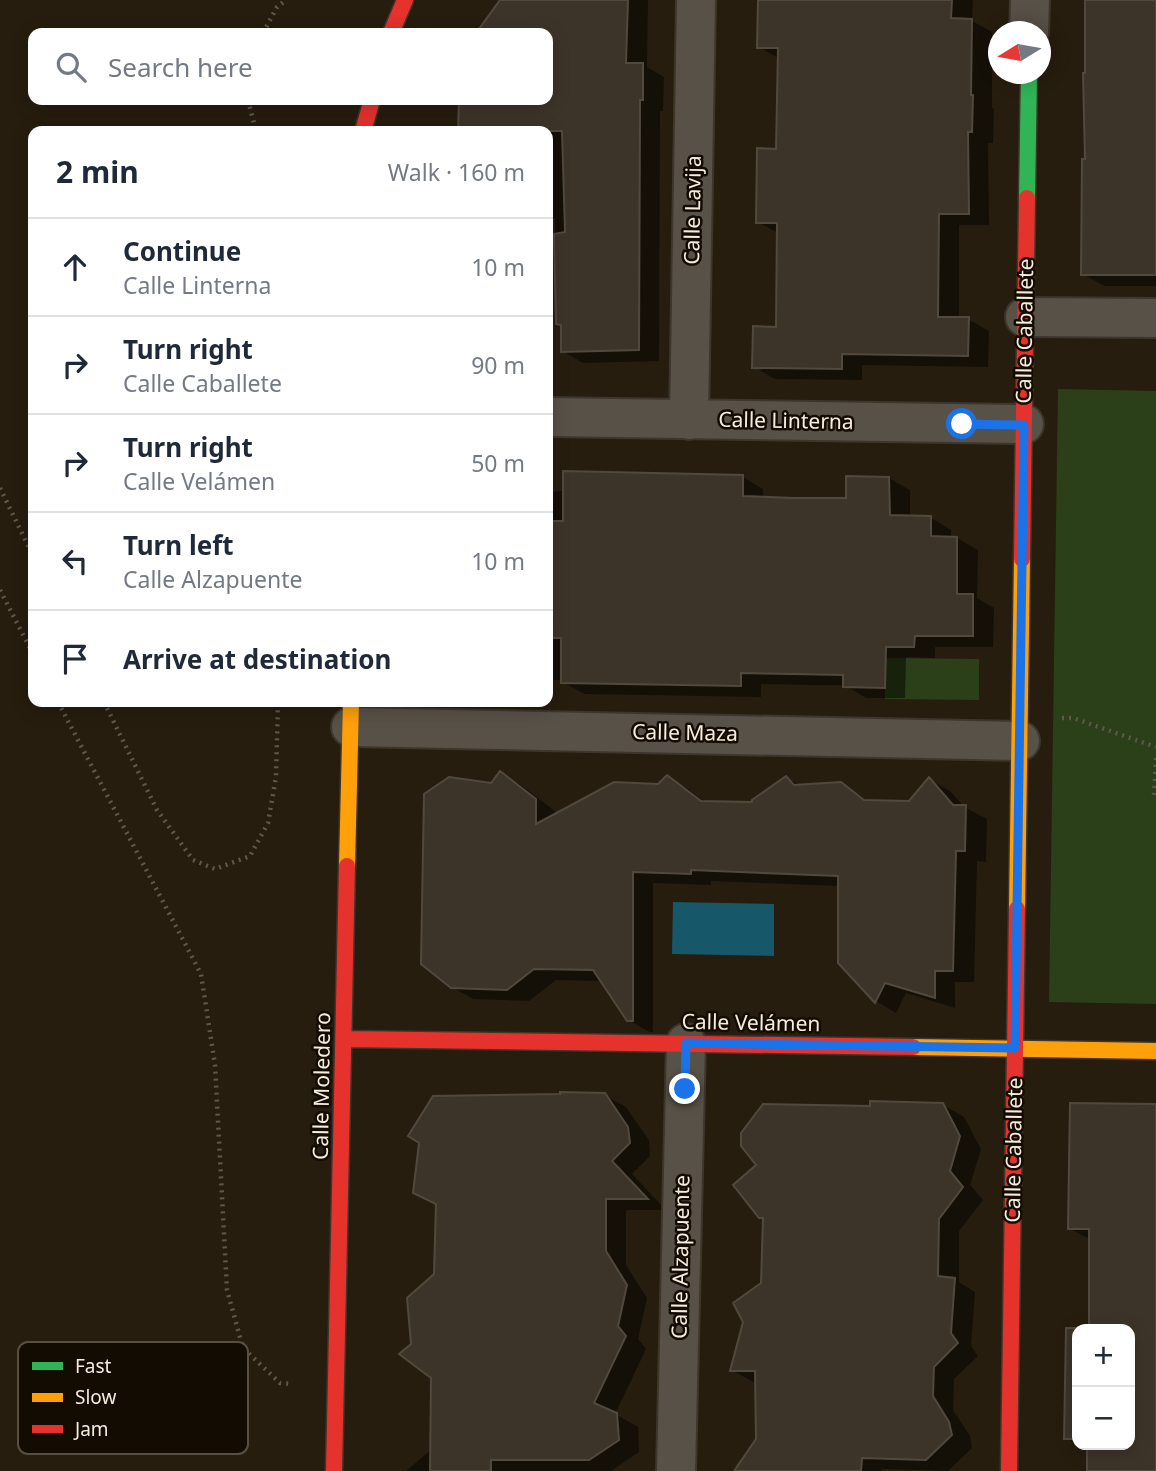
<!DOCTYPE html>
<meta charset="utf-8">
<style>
body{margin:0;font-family:"Noto Sans",sans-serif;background:#f2f2f3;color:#1f2937}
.controls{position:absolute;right:21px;bottom:21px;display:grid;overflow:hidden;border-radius:14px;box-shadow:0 4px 18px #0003}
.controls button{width:63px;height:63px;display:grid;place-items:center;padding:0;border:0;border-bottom:2px solid #e0e1e3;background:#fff;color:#1f2937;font:35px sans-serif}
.compass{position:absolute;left:988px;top:21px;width:63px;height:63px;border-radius:50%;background:#fff;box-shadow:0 4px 18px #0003;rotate:259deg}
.stop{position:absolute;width:21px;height:21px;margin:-16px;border:5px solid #1a73e8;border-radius:50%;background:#fff}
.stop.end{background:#1a73e8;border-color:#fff;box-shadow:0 2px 7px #0008}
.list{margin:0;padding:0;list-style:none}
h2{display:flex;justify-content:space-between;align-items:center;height:91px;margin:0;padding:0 28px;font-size:30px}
h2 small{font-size:23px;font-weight:400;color:#747a83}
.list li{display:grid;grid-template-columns:46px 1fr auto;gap:21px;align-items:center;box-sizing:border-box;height:98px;padding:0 28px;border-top:2px solid #e0e1e3}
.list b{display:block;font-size:26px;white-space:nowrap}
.list p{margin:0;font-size:23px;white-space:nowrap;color:#747a83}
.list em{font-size:23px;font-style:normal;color:#747a83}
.icon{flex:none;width:38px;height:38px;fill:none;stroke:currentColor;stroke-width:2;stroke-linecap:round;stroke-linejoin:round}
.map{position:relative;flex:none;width:1156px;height:1471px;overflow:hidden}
.search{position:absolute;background:#fff;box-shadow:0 4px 18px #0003;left:28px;top:28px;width:525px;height:77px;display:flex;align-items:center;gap:18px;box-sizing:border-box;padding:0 24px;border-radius:14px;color:#747a83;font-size:26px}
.panel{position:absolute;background:#fff;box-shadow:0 4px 18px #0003;left:28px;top:126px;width:525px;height:581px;border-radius:14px}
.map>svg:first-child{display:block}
.green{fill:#2b4018}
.water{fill:#165769}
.shadow{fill:#0007}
.building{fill:#3d3429;stroke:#52493e;stroke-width:2}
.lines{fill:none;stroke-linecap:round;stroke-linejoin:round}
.street-casing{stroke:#3d362c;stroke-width:42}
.fast-casing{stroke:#3d362c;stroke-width:19}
.slow-casing{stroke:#3d362c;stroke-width:19}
.jam-casing{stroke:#3d362c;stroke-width:19}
.path{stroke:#5e584d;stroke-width:4.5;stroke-dasharray:2 5;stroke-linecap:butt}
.street{stroke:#585147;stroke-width:38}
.fast{stroke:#30b455;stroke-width:16}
.slow{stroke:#ff9f0a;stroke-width:16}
.jam{stroke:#e5322d;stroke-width:16}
.route{stroke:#1a73e8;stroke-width:9}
.labels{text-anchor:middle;stroke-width:5;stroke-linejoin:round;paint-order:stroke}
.street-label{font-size:21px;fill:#f7ecdc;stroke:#130c03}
.key{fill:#130c03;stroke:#574f44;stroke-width:2}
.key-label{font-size:19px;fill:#f7ecdc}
</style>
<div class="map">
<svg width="1156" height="1471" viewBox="0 0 1156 1471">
<rect width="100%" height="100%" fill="#261d0e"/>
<path class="green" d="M1058 389 1156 391V1004L1049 1002Z
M885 658 979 659V700L885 699Z"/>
<path class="water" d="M673 902 774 904V956L672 954Z"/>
<path class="shadow" d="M502 0H648L647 67 664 77 663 111H660L659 361 583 363 563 351V326L558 323 555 218H548V131H460L461 100H548V33H478Z
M760 0H973L972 21 992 32V108L994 109 993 143H988L989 225H959V319H968L989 331 988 367 862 365V380L775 379 754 367 778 328V233L758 222 778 151 780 59 759 47Z
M1089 0H1156V286H1104L1083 274Z
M743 477 763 489V499L848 500 889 478 910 490V517L931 518 951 530V538H957L978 550 977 598 994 608 993 647H935V658L906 657 905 698H866L845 685H815L761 684V697L584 694 563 682V680H548V492Z
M501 773 521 785 556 812V815L659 786 668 777 688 789 706 803 754 804 786 778 802 786 841 784 869 802H909L929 779 950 791 964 807 987 819 986 862 977 861 974 982H955V1008L906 993 896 1013 876 1001 839 962 840 886 711 881V885L653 883V1032H650L628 1020 602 981 556 980 529 1001 473 999 452 987 492 785Z
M604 1095 626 1107 649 1140 650 1156 632 1174 666 1210H626V1265L647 1298 638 1339 646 1349 615 1414 638 1427 639 1452 611 1471H406L431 1450 433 1377 412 1344 436 1275 437 1205 415 1193Z
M943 1105 964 1117 981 1149 970 1185 983 1200 959 1231V1282L975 1292 971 1346 978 1356 954 1379 953 1410 970 1436 972 1448 948 1471 882 1469V1471H736L757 1439V1382H753L732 1370 762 1284 765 1219 760 1217 872 1107Z
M1156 1105V1471H1089V1450L1078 1445H1130V1329H1090L1091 1240 1069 1228Z
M1068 1329H1077V1444L1066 1438Z"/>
<path class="building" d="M500 0H628L626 63H643V100H640L639 350 561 352V325L556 324 554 234 565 232 562 131H458L459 100H548V33H476Z
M758 0H952L951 18 972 19 971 95H973L972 132H968L969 214H939L938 317H969L968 356 842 354V369L752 368 753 326 776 327 777 223H756L757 148 776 149 778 48H757Z
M1085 0H1156V275H1081L1082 159H1085L1083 73H1085Z
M563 471 743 475V496L794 498H846V476L889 477 890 515 931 516V536L957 537V594H973V636H915L914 647H886L885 688 843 687V675L793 674 741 673V686L561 683V638H548V521H563Z
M500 771 536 799V824L614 782 658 784 667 775 701 801 752 802V800L786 776 794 785 841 782 864 800 909 801 929 777 953 805H966L965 851H956L953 971H935V998L885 983 875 1003 838 963V876L691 870V874L633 872V1021H627L593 970 534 969 507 990 451 988 421 964 424 794 449 777 491 783Z
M560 1092 605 1093 628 1127 630 1143 612 1161 648 1199H606V1251L627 1285 618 1326 626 1336 594 1403 617 1413 619 1440 589 1460H491V1471H430L431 1378 399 1354 411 1344 407 1298 434 1274 436 1204 413 1193 419 1143 408 1136 433 1096 560 1094Z
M870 1101 943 1103 960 1136 950 1171 963 1187 939 1219 938 1276 955 1278 951 1333 958 1343 934 1367 933 1396 949 1422 952 1435 926 1460 862 1458 861 1471H734L756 1439 755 1371H730L743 1322 733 1303 761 1283 763 1218H759L733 1185 756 1165 741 1146V1133L763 1104 870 1106Z
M1070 1103 1156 1104V1471H1087V1445H1130V1329H1077V1439H1064L1066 1328H1089V1229H1068Z"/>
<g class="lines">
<g class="street-casing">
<path id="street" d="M1029 32 1030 0
M1025 317 1156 318
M548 417 1024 424
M689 420 696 0
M351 727 1020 741
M676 1471 686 1043"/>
</g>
<g class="fast-casing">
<path id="fast" d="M1027 198 1029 74"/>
</g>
<g class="slow-casing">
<path id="slow" d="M347 866 351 702
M1017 909 1022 559
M913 1047 1156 1051"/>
</g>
<g class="jam-casing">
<path id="jam" d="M391 33 405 0
M363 131 372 100
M1022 559 1027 198
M345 1039 913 1047
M334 1471 347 866
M1009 1471 1017 909"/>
</g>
<path class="path" d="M263 33 277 7 286 0
M248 100 256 131
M0 488 33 556
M0 590 33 654
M58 702 201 974 215 1065 227 1290 243 1348 280 1383 293 1384
M104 702 157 810 193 860 215 869 250 856 268 823 276 777 278 702
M1062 718H1073L1156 747
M1156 758 1154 795 1156 799"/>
<use href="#street" class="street"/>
<use href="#fast" class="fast"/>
<use href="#slow" class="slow"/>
<use href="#jam" class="jam"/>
</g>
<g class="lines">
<path class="route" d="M685 1089 686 1043 1015 1048 1024 425 962 424"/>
</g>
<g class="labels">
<g class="street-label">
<text transform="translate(693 210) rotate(-89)" y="7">Calle Lavija</text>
<text transform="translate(1025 331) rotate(-89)" y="7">Calle Caballete</text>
<text transform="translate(786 421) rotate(1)" y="7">Calle Linterna</text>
<text transform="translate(685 733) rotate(1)" y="7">Calle Maza</text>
<text transform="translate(751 1023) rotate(1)" y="7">Calle Velámen</text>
<text transform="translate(322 1086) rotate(-89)" y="7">Calle Moledero</text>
<text transform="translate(1014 1150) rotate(-89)" y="7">Calle Caballete</text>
<text transform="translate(681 1257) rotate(-89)" y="7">Calle Alzapuente</text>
</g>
</g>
<rect x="18" y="1342" width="230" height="112" rx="10" class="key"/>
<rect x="32" y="1362" width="31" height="8" fill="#30b455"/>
<rect x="32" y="1393" width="31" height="9" fill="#ff9f0a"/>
<rect x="32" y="1425" width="31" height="8" fill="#e5322d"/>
<g class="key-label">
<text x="75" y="1373">Fast</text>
<text x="75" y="1404">Slow</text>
<text x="75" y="1436">Jam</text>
</g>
</svg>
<div class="controls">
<button>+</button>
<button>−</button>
</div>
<svg class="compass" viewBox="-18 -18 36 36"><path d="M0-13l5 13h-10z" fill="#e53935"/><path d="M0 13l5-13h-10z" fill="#747a83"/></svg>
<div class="stop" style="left:962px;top:424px"></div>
<div class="stop end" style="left:685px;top:1089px"></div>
<div class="search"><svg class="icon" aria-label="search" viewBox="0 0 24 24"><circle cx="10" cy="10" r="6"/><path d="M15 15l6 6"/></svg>Search here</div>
<section class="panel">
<h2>2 min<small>Walk · 160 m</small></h2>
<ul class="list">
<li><svg class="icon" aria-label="ahead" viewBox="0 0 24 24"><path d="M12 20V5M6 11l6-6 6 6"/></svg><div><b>Continue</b><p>Calle Linterna</p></div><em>10 m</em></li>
<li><svg class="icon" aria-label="right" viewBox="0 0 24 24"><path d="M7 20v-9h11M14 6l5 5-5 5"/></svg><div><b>Turn right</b><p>Calle Caballete</p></div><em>90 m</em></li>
<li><svg class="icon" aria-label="right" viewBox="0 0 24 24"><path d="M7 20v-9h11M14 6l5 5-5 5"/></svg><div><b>Turn right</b><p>Calle Velámen</p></div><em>50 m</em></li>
<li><svg class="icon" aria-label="left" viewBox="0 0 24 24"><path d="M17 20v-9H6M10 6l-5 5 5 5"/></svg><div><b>Turn left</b><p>Calle Alzapuente</p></div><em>10 m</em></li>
<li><svg class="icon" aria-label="arrive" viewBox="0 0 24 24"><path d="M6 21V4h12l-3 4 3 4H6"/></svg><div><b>Arrive at destination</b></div></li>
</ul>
</section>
</div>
